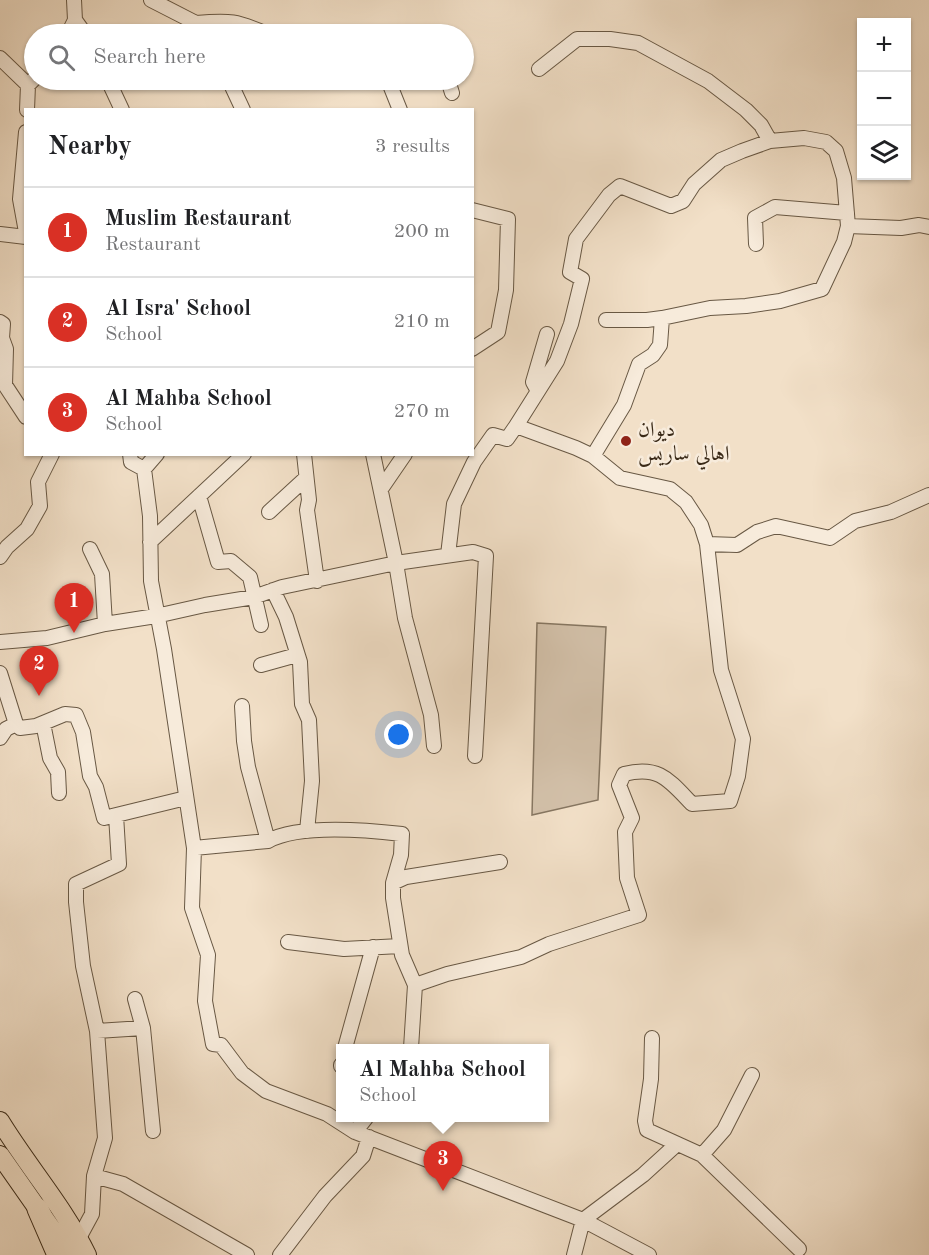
<!DOCTYPE html>
<meta charset="utf-8">
<style>
body{margin:0;font-family:"Old Standard TT",Amiri,serif;background:#f2f2f2;color:#202124}
.controls{position:absolute;right:18px;top:18px;display:grid;overflow:hidden;border-radius:0px;box-shadow:0 2px 4px #0004}
.controls button{width:54px;height:54px;display:grid;place-items:center;padding:0;border:0;border-bottom:2px solid #e0e0e0;background:#fff;color:#202124;font:30px sans-serif}
.you{position:absolute;left:399px;top:735px;width:21px;height:21px;margin:-15px;border:4px solid #fff;border-radius:50%;background:#1a73e8;box-shadow:0 0 0 9px #1a73e833}
.badge{display:grid;place-items:center;width:39px;height:39px;border-radius:50%;background:#d93025;color:#fff;font-size:20px;font-weight:700}
.pin{position:absolute;translate:-50% -50px;filter:drop-shadow(0 2px 3px #0008)}
.pin::after{content:'';position:absolute;top:32px;width:21px;height:18px;background:inherit;clip-path:polygon(0 0,100% 0,50% 100%)}
.popup{position:absolute;left:336px;top:1044px;width:213px;height:78px;box-sizing:border-box;display:grid;place-content:center;border-radius:0px;background:#fff;filter:drop-shadow(0 2px 4px #0005);font-size:20px;white-space:nowrap;color:#757577}
.popup b{font-size:22px;color:#202124}
.popup::after{content:'';position:absolute;left:50%;top:100%;margin-left:-12px;border:12px solid transparent;border-top-color:#fff}
.list{margin:0;padding:0;list-style:none}
h2{display:flex;justify-content:space-between;align-items:center;height:78px;margin:0;padding:0 24px;font-size:26px}
h2 small{font-size:20px;font-weight:400;color:#757577}
.list li{display:grid;grid-template-columns:39px 1fr auto;gap:18px;align-items:center;box-sizing:border-box;height:90px;padding:0 24px;border-top:2px solid #e0e0e0}
.list b{display:block;font-size:22px;white-space:nowrap}
.list p{margin:0;font-size:20px;white-space:nowrap;color:#757577}
.list em{font-size:20px;font-style:normal;color:#757577}
.icon{flex:none;width:33px;height:33px;fill:none;stroke:currentColor;stroke-width:2;stroke-linecap:round;stroke-linejoin:round}
.map{position:relative;flex:none;width:929px;height:1255px;overflow:hidden}
.search{position:absolute;background:#fff;box-shadow:0 2px 4px #0004;left:24px;top:24px;width:450px;height:66px;display:flex;align-items:center;gap:15px;box-sizing:border-box;padding:0 21px;border-radius:33px;color:#757577;font-size:22px}
.panel{position:absolute;background:#fff;box-shadow:0 2px 4px #0004;left:24px;top:108px;width:450px;height:348px;border-radius:0px}
.map>svg:first-child{display:block}
.green{fill:#d3c1aa;stroke:#867661;stroke-width:1.5}
.lines{fill:none;stroke-linecap:round;stroke-linejoin:round}
.minor-casing{stroke:#685844;stroke-width:16}
.major-casing{stroke:#3a2a18;stroke-width:20}
.highway-casing{stroke:#3a2a18;stroke-width:23}
.minor{stroke:#f7ebdb;stroke-width:14}
.major{stroke:#f2e0c8;stroke-width:18}
.highway{stroke:#f2e0c8;stroke-width:21}
.poi-dot{fill:#8f2418;stroke:#f7ebdb;stroke-width:2}
.labels{text-anchor:middle;stroke-width:5;stroke-linejoin:round;paint-order:stroke}
.poi-label{font-size:21px;fill:#3a2a18;stroke:#f7ebdb;text-anchor:start}
</style>
<div class="map">
<svg width="929" height="1255" viewBox="0 0 929 1255">
<rect width="100%" height="100%" fill="#f2e0c8"/>
<filter id="stains"><feTurbulence type="fractalNoise" baseFrequency=".00333" numOctaves="4"/><feColorMatrix values="0 0 0 0 .2 0 0 0 0 .09 0 0 0 0 .02 0 0 0 .5 -.17"/></filter>
<radialGradient id="worn" r=".72"><stop offset=".6" stop-color="#630" stop-opacity="0"/><stop offset="1" stop-color="#630" stop-opacity=".3"/></radialGradient>
<path class="green" d="M537 623 606 627 598 800 532 815Z"/>
<g class="lines">
<g class="minor-casing">
<path id="minor" d="M74 0 75 20 85 34
M151 0 196 23V27L200 34
M196 23C231 20 236 21 267 34
M68 34 75 20
M0 58 28 85
M539 69 577 39H610L638 43 708 81 746 110 761 125 770 141
M108 80 122 110
M229 80 243 110
M388 80 400 110
M448 80 452 93
M27 110 28 85 34 79
M26 132 20 199 26 232
M472 210 508 219 506 290 498 332 472 349
M848 226 901 228 919 225 929 227
M0 234 26 237
M756 244 755 218 775 207 847 213
M606 320H647L662 318
M0 322 3 324 2 338 6 349 5 385 26 417
M538 391 533 382 547 334
M516 426 557 361 571 324 582 279 570 272 576 239 609 195 620 186 671 206 683 201 694 184 721 160 742 151 770 141 804 138 826 142 836 151 844 178 848 226 844 242 822 289 780 301 746 306 710 308 662 318 660 345 653 355 639 364 624 405 593 456
M130 454 131 462 144 469
M157 454 144 469 150 516 151 581 164 649 194 848 192 908 208 955 205 1001 213 1044 221 1045 242 1073 266 1091 327 1114 355 1132 583 1220 649 1255
M304 454 309 500 307 510 317 581
M373 454 396 563 405 618 431 715 434 746
M381 489 405 454
M199 496 218 562 231 561 250 577 261 625
M269 512 306 478
M150 542 244 454
M90 549 102 574 105 624
M448 555 454 504 474 462 493 435 507 439 516 426 576 448 593 456 620 478 670 489 686 502 701 525 707 544 737 545 757 532 776 526 830 538 855 521 891 512 929 495
M0 557 7 547 27 529 40 506 38 482 52 454
M273 590 286 617 300 662 302 704 309 720 312 781 307 831
M0 642 47 638 105 624 156 616 205 605 254 597 282 587 396 563 473 552 486 556 475 756
M261 665 297 655
M0 673 16 724 6 729 0 738
M242 706 244 741 248 767 268 841
M43 723 50 758 58 772 59 793
M16 724 20 728 36 726 65 714 76 715 83 732 90 776 96 787 104 818 186 798
M194 848 268 841C299 824 367 830 402 834L401 855 393 883V898L402 955 415 985
M393 883 406 877 500 862
M288 942 344 949 400 946
M135 999 143 1028 153 1131
M97 1031 143 1028
M652 1038 651 1079 645 1121 647 1130 702 1155 799 1249
M345 1048 373 947
M411 1048 415 985 447 974 521 957 549 944 639 915 627 878 625 832 632 818 619 785 624 774C659 765 669 780 692 804L730 801 738 776 743 739 721 670 707 544
M341 1066V1065
M355 1132 366 1118
M702 1155 724 1130 752 1075
M94 1176 123 1184 247 1255
M79 1238 92 1214 94 1176 105 1138 97 1031 83 966 76 902V884L119 864 116 815
M280 1255 325 1196 363 1156 369 1137
M574 1255 583 1220 643 1175 677 1144"/>
</g>
<g class="major-casing">
<path id="major" d="M0 1121C28 1167 64 1207 87 1255
M0 1155 70 1255"/>
</g>
<g class="highway-casing">
<path id="highway" d="M38 1209 58 1255"/>
</g>
<use href="#minor" class="minor"/>
<use href="#major" class="major"/>
<use href="#highway" class="highway"/>
</g>
<circle class="poi-dot" cx="626" cy="441" r="6"/>
<g class="labels">
<g class="poi-label">
<text x="638" y="436">ديوان<tspan x="638" dy="24">اهالي ساريس</tspan></text>
</g>
</g>
<rect width="100%" height="100%" filter="url(#stains)"/>
<rect width="100%" height="100%" fill="url(#worn)"/>
</svg>
<div class="controls">
<button>+</button>
<button>−</button>
<button><svg class="icon" aria-label="layers" viewBox="0 0 24 24"><path d="M12 4l9 5-9 5-9-5zM3 14l9 5 9-5"/></svg></button>
</div>
<div class="you"></div>
<div class="pin badge" style="left:74px;top:633px">1</div>
<div class="pin badge" style="left:39px;top:696px">2</div>
<div class="pin badge" style="left:443px;top:1191px">3</div>
<div class="popup"><b>Al Mahba School</b>School</div>
<div class="search"><svg class="icon" aria-label="search" viewBox="0 0 24 24"><circle cx="10" cy="10" r="6"/><path d="M15 15l6 6"/></svg>Search here</div>
<section class="panel">
<h2>Nearby<small>3 results</small></h2>
<ul class="list">
<li><span class="badge">1</span><div><b>Muslim Restaurant</b><p>Restaurant</p></div><em>200 m</em></li>
<li><span class="badge">2</span><div><b>Al Isra' School</b><p>School</p></div><em>210 m</em></li>
<li><span class="badge">3</span><div><b>Al Mahba School</b><p>School</p></div><em>270 m</em></li>
</ul>
</section>
</div>
